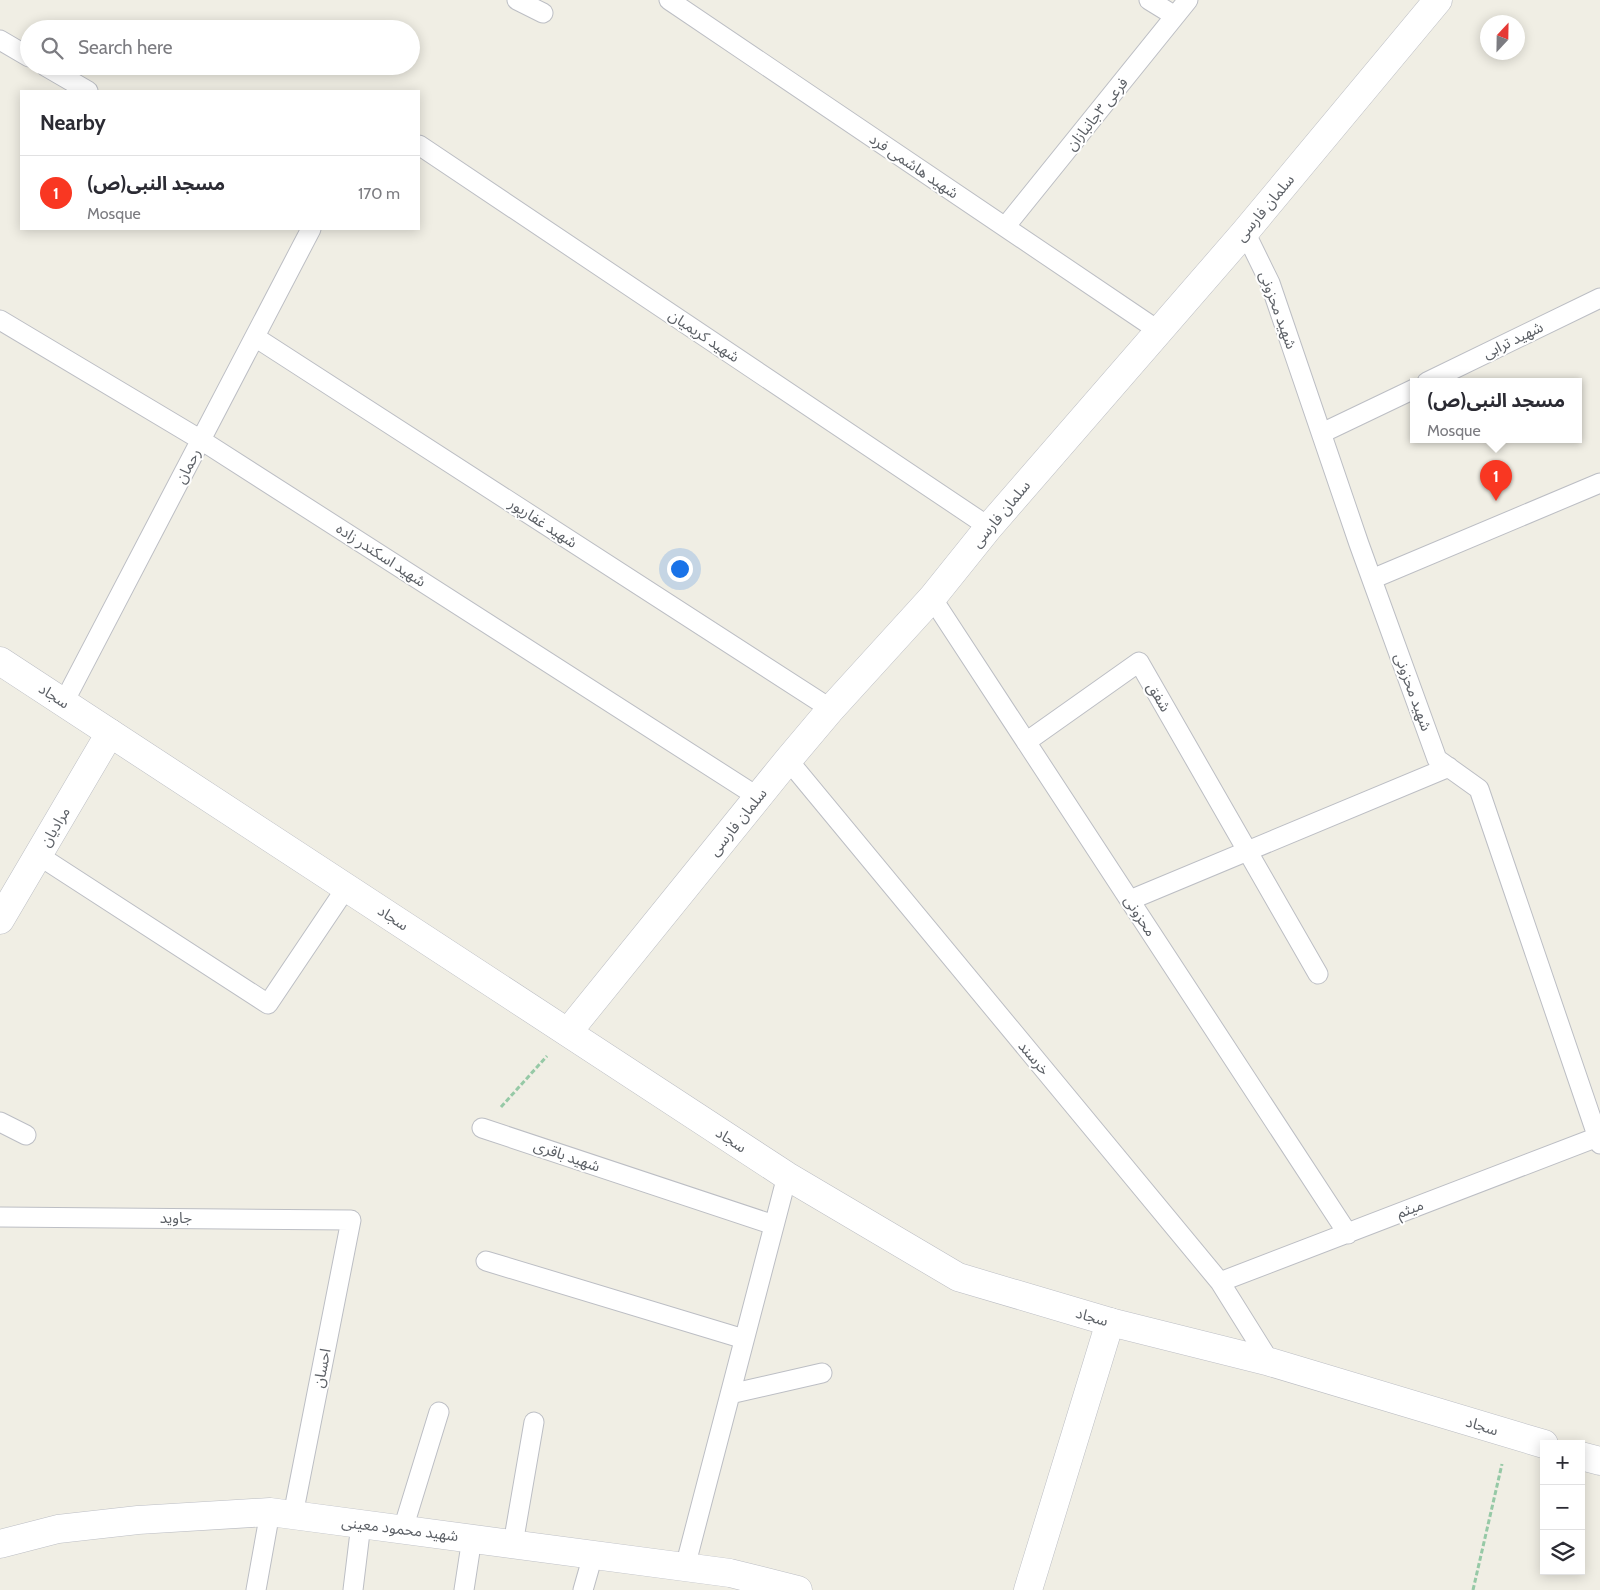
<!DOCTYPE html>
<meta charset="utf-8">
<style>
body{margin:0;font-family:Cabin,"Noto Sans Arabic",sans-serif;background:#f7f7f7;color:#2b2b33}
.controls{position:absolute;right:15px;bottom:15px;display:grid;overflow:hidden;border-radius:0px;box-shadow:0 2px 12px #0003}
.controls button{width:45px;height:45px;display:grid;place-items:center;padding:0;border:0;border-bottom:1px solid #e1e1e2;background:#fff;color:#2b2b33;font:25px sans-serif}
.compass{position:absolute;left:1480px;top:15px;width:45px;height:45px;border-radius:50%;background:#fff;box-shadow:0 2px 12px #0003;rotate:22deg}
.you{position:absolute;left:679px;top:568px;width:18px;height:18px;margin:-12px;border:4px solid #fff;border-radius:50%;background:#1a73e8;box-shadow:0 0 0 8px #1a73e833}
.badge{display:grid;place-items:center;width:32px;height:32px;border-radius:50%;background:#f93722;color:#fff;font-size:16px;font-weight:700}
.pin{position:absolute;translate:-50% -41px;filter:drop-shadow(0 1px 2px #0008)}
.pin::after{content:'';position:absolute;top:26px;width:18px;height:15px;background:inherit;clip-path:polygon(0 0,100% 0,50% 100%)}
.popup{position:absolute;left:1410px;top:378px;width:172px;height:65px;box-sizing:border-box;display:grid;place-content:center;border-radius:0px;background:#fff;filter:drop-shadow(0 1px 4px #0005);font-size:16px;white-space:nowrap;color:#7c7c81}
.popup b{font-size:19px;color:#2b2b33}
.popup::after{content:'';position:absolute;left:50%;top:100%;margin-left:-10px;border:10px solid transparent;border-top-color:#fff}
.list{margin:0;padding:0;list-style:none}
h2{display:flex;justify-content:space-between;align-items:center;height:65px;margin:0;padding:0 20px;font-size:21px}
h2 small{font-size:16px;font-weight:400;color:#7c7c81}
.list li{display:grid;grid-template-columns:32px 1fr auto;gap:15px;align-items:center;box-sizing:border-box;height:75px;padding:0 20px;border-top:1px solid #e1e1e2}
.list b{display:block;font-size:19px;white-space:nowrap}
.list p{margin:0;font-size:16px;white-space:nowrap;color:#7c7c81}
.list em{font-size:16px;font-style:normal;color:#7c7c81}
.icon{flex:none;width:28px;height:28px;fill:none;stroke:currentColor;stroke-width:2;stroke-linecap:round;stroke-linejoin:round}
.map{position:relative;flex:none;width:1600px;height:1590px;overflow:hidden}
.search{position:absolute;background:#fff;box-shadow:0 2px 12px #0003;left:20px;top:20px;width:400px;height:55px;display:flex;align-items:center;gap:12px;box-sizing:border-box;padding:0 18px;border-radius:28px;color:#7c7c81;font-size:19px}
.panel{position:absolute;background:#fff;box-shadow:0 2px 12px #0003;left:20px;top:90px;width:400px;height:140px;border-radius:0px}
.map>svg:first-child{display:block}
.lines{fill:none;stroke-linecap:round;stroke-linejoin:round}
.service-casing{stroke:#bcbec4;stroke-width:21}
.minor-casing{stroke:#bcbec4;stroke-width:29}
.tertiary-casing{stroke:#bcbec4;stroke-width:29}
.path{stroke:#96c9a6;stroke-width:3;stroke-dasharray:5 2.5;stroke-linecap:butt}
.service{stroke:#fff;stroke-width:19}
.minor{stroke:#fff;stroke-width:28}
.tertiary{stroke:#fff;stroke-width:28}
.labels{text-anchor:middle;stroke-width:4;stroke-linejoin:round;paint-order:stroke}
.street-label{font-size:15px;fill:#5c6066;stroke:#fff}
</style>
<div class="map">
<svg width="1600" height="1590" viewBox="0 0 1600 1590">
<rect width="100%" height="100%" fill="#f0eee4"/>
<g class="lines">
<g class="service-casing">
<path id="service" d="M517 0 543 13
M669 0 1159 331
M1149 0 1175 16
M0 40 29 57
M45 66 88 91
M419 145 989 527
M1005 227 1188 0
M1245 232 1270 283 1359 544 1437 759 1479 789 1600 1144
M0 320 201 440 758 797
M255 337 831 709
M1427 382 1600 298
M1322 433 1414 389
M1372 579 1600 483
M932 598 1348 1234
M64 702 311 229
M1026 742 1139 662 1318 974
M788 760 1220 1282 1270 1362
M38 855 268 1004 346 888
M1130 900 1449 767
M0 1122 26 1135
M482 1128 774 1225
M0 1217 351 1220 293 1515
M486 1261 744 1339
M1220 1282 1600 1136
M730 1394 822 1373
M403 1529 439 1412
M513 1544 534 1422
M685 1567 787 1176
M256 1590 270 1512
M353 1590 361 1524
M464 1590 472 1538
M583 1590 593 1555"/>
</g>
<g class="minor-casing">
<path id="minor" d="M0 920 110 733
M568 1032 788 760 831 709 932 598 989 527 1245 232 1438 0
M0 1544 58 1529 138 1520 270 1512 730 1573 798 1590
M1028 1590 1110 1322"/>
</g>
<g class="tertiary-casing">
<path id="tertiary" d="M0 661 787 1176 958 1277 1110 1322 1270 1362 1544 1444
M1581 1456 1600 1461"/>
</g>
<path class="path" d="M501 1107 547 1056
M1473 1590 1502 1464"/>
<use href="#service" class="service"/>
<use href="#minor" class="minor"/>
<use href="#tertiary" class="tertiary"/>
</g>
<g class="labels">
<g class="street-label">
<text transform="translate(1097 114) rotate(-51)" y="5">فرعی ۳جانبازان</text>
<text transform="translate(914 166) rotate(34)" y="5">شهید هاشمی فرد</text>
<text transform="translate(1265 208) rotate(-50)" y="5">سلمان فارسی</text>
<text transform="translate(1278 310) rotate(70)" y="5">شهید محزونی</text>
<text transform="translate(704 336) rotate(34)" y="5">شهید کریمیان</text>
<text transform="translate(1513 340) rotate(-26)" y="5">شهید ترابی</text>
<text transform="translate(188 466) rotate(-62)" y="5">رحمان</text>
<text transform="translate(1001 514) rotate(-50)" y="5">سلمان فارسی</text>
<text transform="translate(543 523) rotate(33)" y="5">شهید غفارپور</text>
<text transform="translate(381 555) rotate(33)" y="5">شهید اسکندر زاده</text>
<text transform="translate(1413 692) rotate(70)" y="5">شهید محزونی</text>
<text transform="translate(54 696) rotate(33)" y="5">سجاد</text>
<text transform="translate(1159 697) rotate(60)" y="5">شفق</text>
<text transform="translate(738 822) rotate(-51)" y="5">سلمان فارسی</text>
<text transform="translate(55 827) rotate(-59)" y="5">مرادیان</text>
<text transform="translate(1140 916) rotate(57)" y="5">محزونی</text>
<text transform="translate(393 918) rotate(33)" y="5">سجاد</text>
<text transform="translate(1034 1058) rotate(50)" y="5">خرسند</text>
<text transform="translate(731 1140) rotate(33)" y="5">سجاد</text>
<text transform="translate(567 1156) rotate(19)" y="5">شهید باقری</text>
<text transform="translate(1410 1209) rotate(-21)" y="5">میثم</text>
<text x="176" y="1223">جاوید</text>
<text transform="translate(1092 1317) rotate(16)" y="5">سجاد</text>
<text transform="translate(322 1368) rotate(-79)" y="5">احسان</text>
<text transform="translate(1482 1426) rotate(17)" y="5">سجاد</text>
<text transform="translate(400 1529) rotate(7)" y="5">شهید محمود معینی</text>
</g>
</g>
</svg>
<div class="controls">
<button>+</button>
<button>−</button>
<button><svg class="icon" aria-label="layers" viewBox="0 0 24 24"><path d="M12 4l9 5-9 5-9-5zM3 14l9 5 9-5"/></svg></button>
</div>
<svg class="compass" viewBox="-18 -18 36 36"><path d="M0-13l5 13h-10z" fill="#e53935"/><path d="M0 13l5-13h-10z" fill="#7c7c81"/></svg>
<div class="you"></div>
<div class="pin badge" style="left:1496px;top:501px">1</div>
<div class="popup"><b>مسجد النبی(ص)</b>Mosque</div>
<div class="search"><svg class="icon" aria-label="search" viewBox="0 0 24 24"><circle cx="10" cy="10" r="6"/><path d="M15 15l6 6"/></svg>Search here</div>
<section class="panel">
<h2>Nearby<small></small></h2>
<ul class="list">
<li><span class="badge">1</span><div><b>مسجد النبی(ص)</b><p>Mosque</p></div><em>170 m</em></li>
</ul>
</section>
</div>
